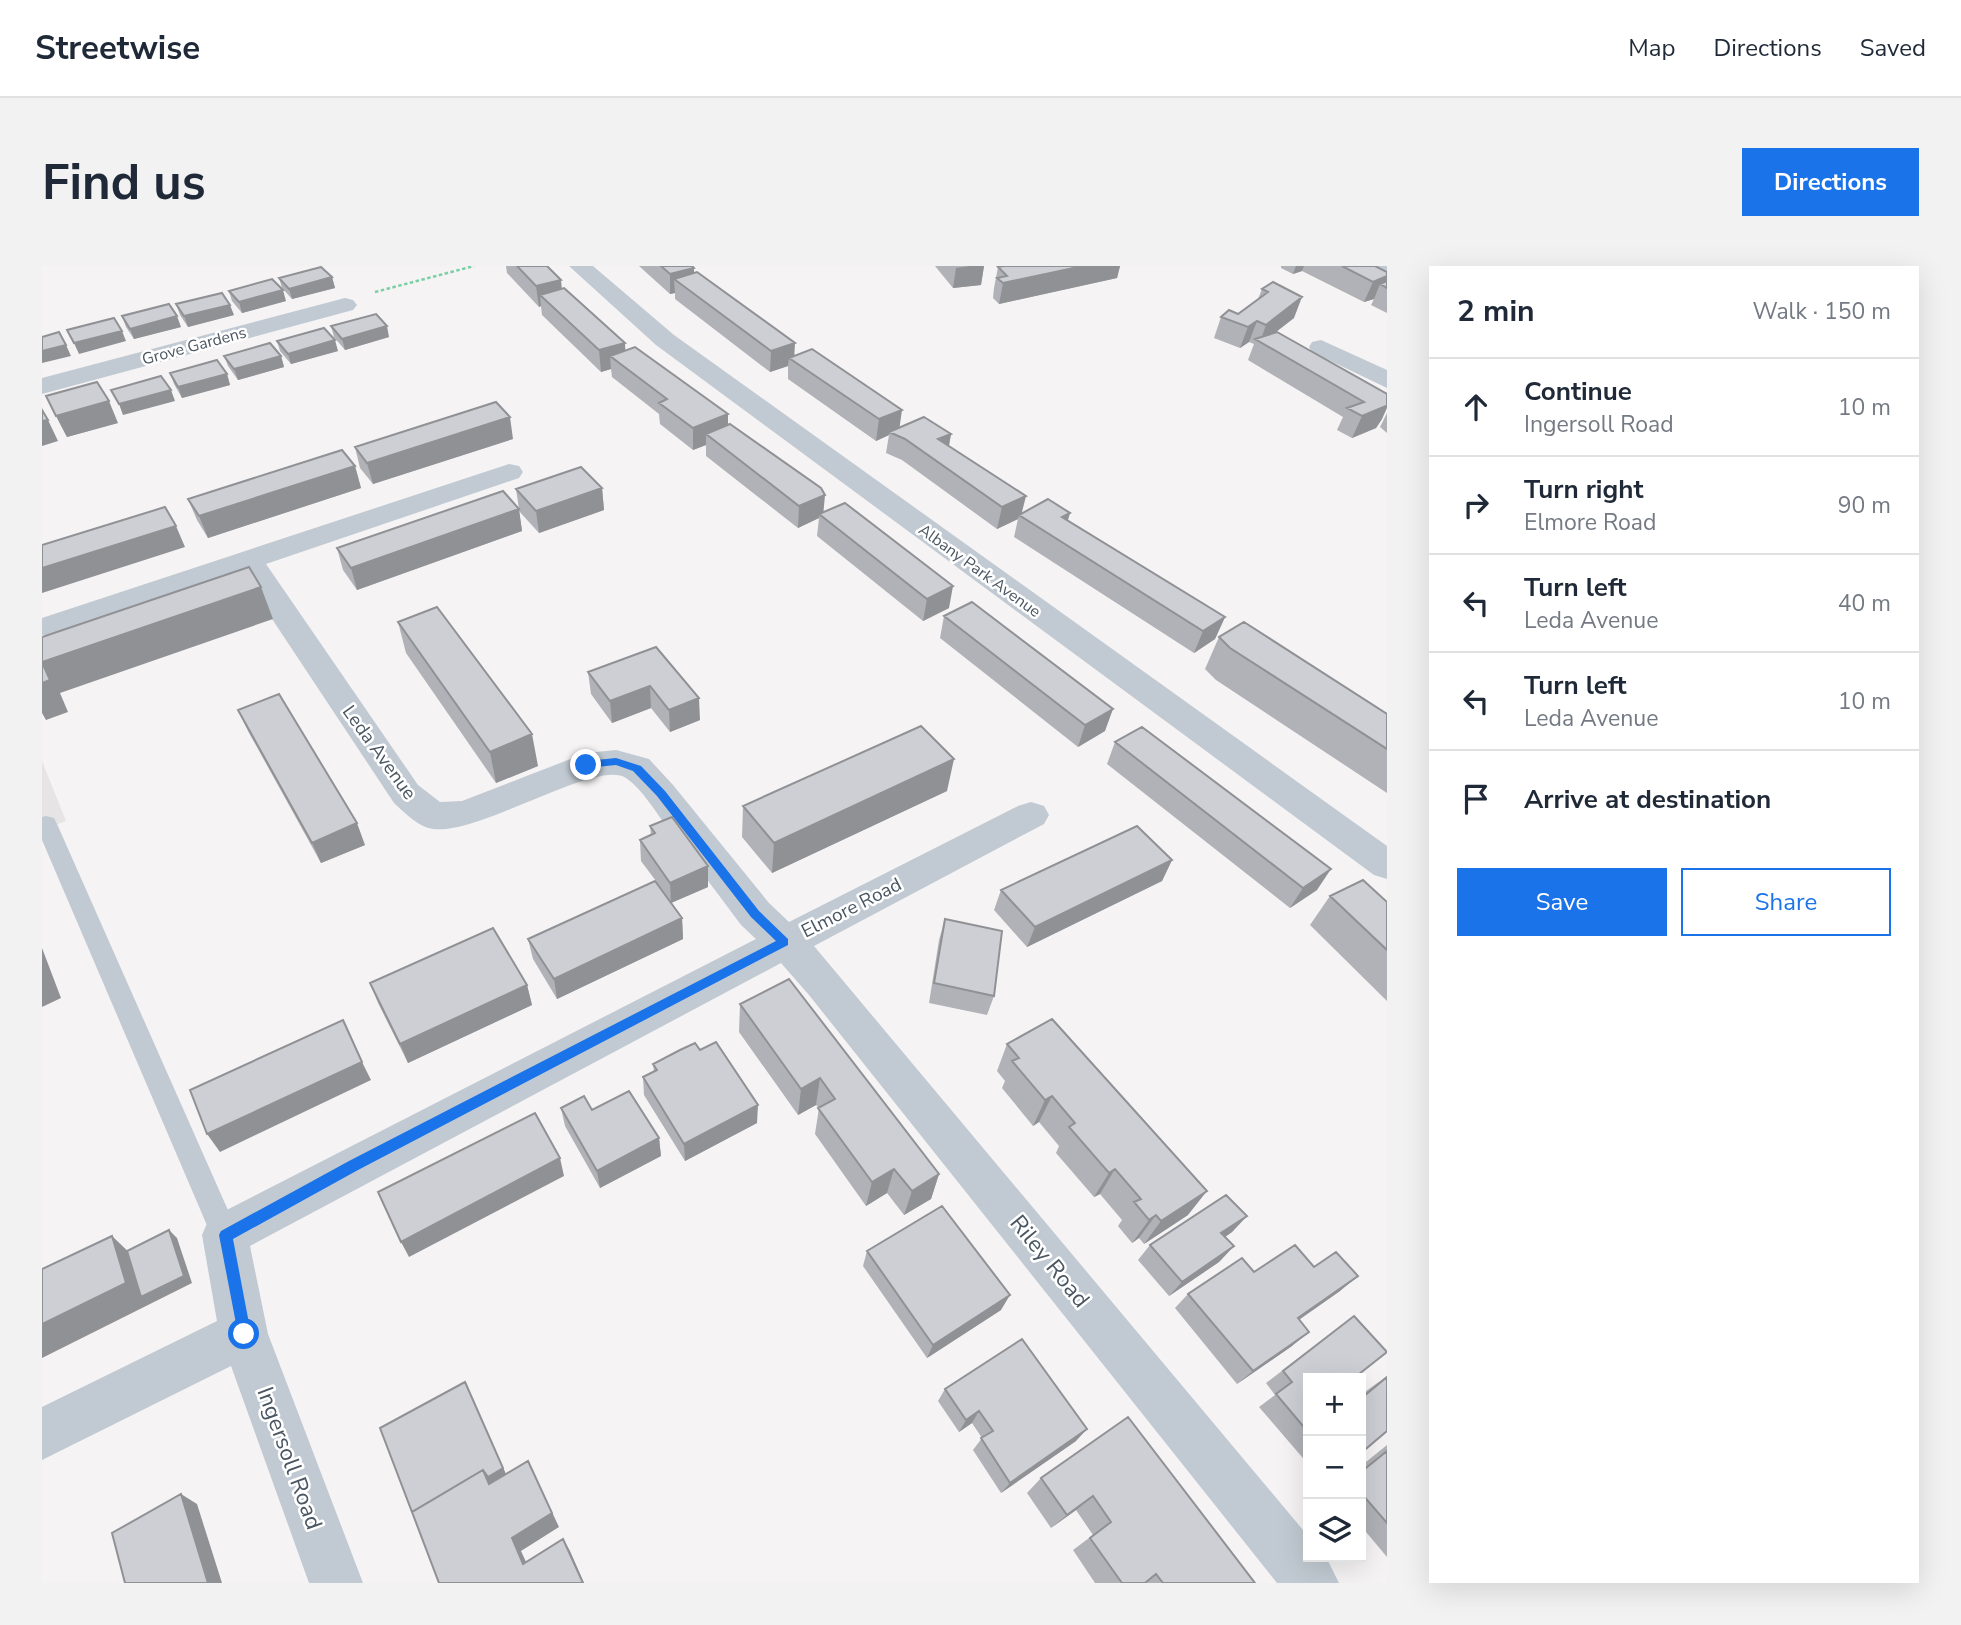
<!DOCTYPE html>
<meta charset="utf-8">
<style>
body{margin:0;font-family:"Nunito Sans",sans-serif;background:#f2f2f3;color:#1f2937}
.controls{position:absolute;right:21px;bottom:21px;display:grid;overflow:hidden;border-radius:0px;box-shadow:0 7px 28px #0002}
.controls button{width:63px;height:63px;display:grid;place-items:center;padding:0;border:0;border-bottom:2px solid #e0e1e3;background:#fff;color:#1f2937;font:35px sans-serif}
.stop{position:absolute;width:21px;height:21px;margin:-16px;border:5px solid #1a73e8;border-radius:50%;background:#fff}
.stop.end{background:#1a73e8;border-color:#fff;box-shadow:0 2px 7px #0008}
.list{margin:0;padding:0;list-style:none}
h2{display:flex;justify-content:space-between;align-items:center;height:91px;margin:0;padding:0 28px;font-size:30px}
h2 small{font-size:23px;font-weight:400;color:#747a83}
.list li{display:grid;grid-template-columns:46px 1fr auto;gap:21px;align-items:center;box-sizing:border-box;height:98px;padding:0 28px;border-top:2px solid #e0e1e3}
.list b{display:block;font-size:26px;white-space:nowrap}
.list p{margin:0;font-size:23px;white-space:nowrap;color:#747a83}
.list em{font-size:23px;font-style:normal;color:#747a83}
.actions{display:flex;gap:14px;padding:21px 28px}
.actions a{flex:1;padding:16px 0;border:2px solid #1a73e8;border-radius:0px;text-align:center;font-size:24px;color:#1a73e8}
.actions .main{background:#1a73e8;color:#fff}
.icon{flex:none;width:38px;height:38px;fill:none;stroke:currentColor;stroke-width:2;stroke-linecap:round;stroke-linejoin:round}
.map{position:relative;flex:none;width:1345px;height:1317px;overflow:hidden;border-radius:0px}
header{display:flex;align-items:center;gap:42px;box-sizing:border-box;height:98px;padding:0 35px;background:#fff;border-bottom:2px solid #e0e1e3}
header strong{font-size:33px}
nav{display:flex;gap:38px;margin-inline-start:auto;font-size:24px}
.intro{display:flex;align-items:center;justify-content:space-between;box-sizing:border-box;height:168px;padding:0 42px}
h1{margin:0;font-size:49px}
.button{padding:18px 32px;border-radius:0px;background:#1a73e8;color:#fff;font-size:24px;font-weight:700}
main{display:flex;gap:42px;padding:0 42px}
aside{flex:1;background:#fff;border-radius:0px;box-shadow:0 7px 28px #0002}
.map>svg:first-child{display:block}
.education{fill:#e6e4e5}
.lines{fill:none;stroke-linecap:round;stroke-linejoin:round}
.path{stroke:#7ad0a6;stroke-width:2.5;stroke-dasharray:3.5 2.5;stroke-linecap:butt}
.lane{fill:#c1cad2;fill-rule:evenodd}
.street{fill:#c1cad2;fill-rule:evenodd}
.wall{fill:#b0b2b7}
.shaded-wall{fill:#909195}
.building{fill:#cdcfd5;stroke:#909195;stroke-width:2}
.route{fill:#1a73e8}
.labels{text-anchor:middle;stroke-width:5;stroke-linejoin:round;paint-order:stroke}
.far-street-label{font-size:16px;fill:#4a5661;stroke:#fff}
.street-label{font-size:19px;fill:#4a5661;stroke:#fff}
.near-street-label{font-size:23px;fill:#4a5661;stroke:#fff}
</style>
<header>
<strong>Streetwise</strong>
<nav><a>Map</a><a>Directions</a><a>Saved</a></nav>
</header>
<div class="intro"><h1>Find us</h1><a class="button">Directions</a></div>
<main>
<div class="map">
<svg width="1345" height="1317" viewBox="0 0 1345 1317">
<rect width="100%" height="100%" fill="#f5f3f3"/>
<path class="education" d="M0 495 24 555 0 564Z"/>
<g class="lines">
<path class="path" d="M333 26 432 0"/>
<path class="lane" d="M4 550 12 552 15 558 193 960 197 969 193 978 183 982 173 978 0 574V551Z"/>
<path class="street" d="M527 0H551L632 69 1345 580V613L1332 609 614 79Z
M1324 0H1345V12L1327 5Z
M303 32 311 34 315 39 311 44 0 128V112Z
M1279 74 1345 104V122L1270 86 1267 81 1270 76Z
M467 198 477 200 481 206 477 212 224 298 376 519 398 536 420 535 544 487 574 484 607 493 631 519 727 637 747 656 976 540 989 536 1002 540 1007 549 1002 558 772 680 1266 1270V1291H1284L1297 1317H1235L767 729 739 697 208 980 226 1068 321 1317H267L189 1100 0 1194V1141L175 1055 160 969 167 953 714 673 699 659C675 626 650 594 625 561 613 545 600 523 584 512 556 492 438 569 391 563 376 561 363 547 352 537L199 306 17 368 0 369V352Z"/>
</g>
<path class="wall" d="M464 0H505L520 23 583 77V85L686 148V159L781 246 907 342 881 355 775 270 777 252 756 262 664 190V179L651 184 618 158 617 148 570 111 569 103 559 106 500 49 499 40 497 41 465 7Z
M597 0H650L652 7 753 89 858 161 909 168 907 180 980 247 1026 255 1183 351 1173 373 1152 387 972 271 976 253 955 263 860 194 844 187 847 169 834 175 746 113V100L728 106 633 33V27L628 28Z
M893 0H942L939 19 911 22Z
M962 0H1078L1075 12 957 38 951 32 952 22 956 1Z
M1239 0H1333L1345 6V47L1329 39 1332 33 1322 36 1260 5 1251 8 1239 2Z
M290 11 293 22 250 33 240 22 237 12Z
M1231 16 1252 52 1233 66 1345 128 1340 153 1334 162 1310 172 1295 164 1301 151 1206 94 1212 78 1207 76 1198 82 1172 72 1179 51 1196 48 1216 33 1220 23Z
M187 25 244 35 200 47 190 35Z
M134 38 192 49 146 61 138 49Z
M80 50 139 61 92 73 84 61Z
M289 60 347 71 303 84 292 71Z
M235 75 296 85 249 98 238 85Z
M182 90H239L242 101 196 114 186 100Z
M128 107 185 108 188 119 140 132 132 118Z
M4 130 76 157 25 171Z
M1345 147V167L1338 161Z
M471 173 331 218 318 202 313 181Z
M313 200 319 222 166 272 155 254 146 233Z
M560 222 562 244 497 267 477 245 480 265 315 324 301 304 295 282 477 243 474 223Z
M902 350 1063 465 1036 481 898 372Z
M356 356 496 500 454 517 364 387Z
M1177 371 1345 448V527L1174 414 1163 403Z
M614 381 658 454 628 466 609 442 570 457 549 428 546 406Z
M196 444 323 579 279 597 206 465Z
M1073 476 1275 624 1248 642 1065 498Z
M905 525 730 607 700 571 701 540Z
M608 560 666 621 629 637 640 652 641 673 515 733 491 693 486 673 614 615 599 595 598 574 609 569Z
M1130 594 1120 615 985 681 952 644 959 624Z
M1288 630 1345 636V735L1268 659Z
M903 653 952 730 945 749 887 737 897 674Z
M328 717 485 719 490 739 366 797 336 737Z
M698 738 897 908 889 933 862 949 845 927 824 940 773 868 777 842 774 839 756 849 697 766Z
M965 778 1146 949 1102 978 1097 972 1090 977 1076 960 1080 954 1058 928 1052 931 1014 887 1017 880 997 856 991 860 960 822 963 815 955 805Z
M658 784 715 857 643 895 602 829 601 811 612 806 611 798Z
M519 842 550 844 617 872 619 890 558 922 523 860Z
M1205 950 1190 966 1183 971 1192 980 1177 996 1127 1030 1096 994 1108 979Z
M825 985 959 1044 885 1092 821 1000Z
M1272 1001 1298 1025 1257 1054 1250 1080 1195 1118 1133 1042 1146 1028 1212 1006Z
M1312 1050 1266 1112V1198L1217 1141 1233 1129 1224 1117Z
M1345 1110V1165L1320 1128Z
M903 1123 1034 1175 959 1227 931 1184 940 1172 930 1157 917 1166 896 1135Z
M1086 1151 1213 1317H1053L1031 1284 1051 1269 1034 1244 1009 1262 985 1227 999 1212Z
M1345 1179V1291L1319 1260V1200Z"/>
<path class="shaded-wall" d="M928 0H942L939 19 911 22 914 2Z
M1041 0H1078L1075 12 957 38 961 17Z
M1254 0H1262L1260 5 1251 8Z
M652 2V22L632 13 633 27 628 28V8Z
M1345 10V21L1338 18 1332 33 1322 36 1331 16Z
M290 11 293 22 250 33 247 23Z
M519 14 521 35 498 29 499 40 497 41 494 20Z
M241 24 244 35 200 47 197 36Z
M1260 31 1252 52 1220 77 1218 76 1224 59Z
M188 39 192 49 146 61 142 50Z
M135 50 139 61 92 73 88 63Z
M1215 55 1207 76 1198 82 1206 61Z
M345 60 347 71 303 84 300 73Z
M80 65 84 75 37 88 32 77Z
M293 74 296 85 249 98 246 88Z
M583 77 584 98 568 90 569 103 559 106 557 84Z
M753 77 752 95 747 92 746 100 728 106 729 85Z
M24 79 29 90 0 97V85Z
M239 90 242 101 196 114 192 103Z
M185 108 188 119 140 132 136 121Z
M129 124 133 135 81 149 77 138Z
M67 135 76 157 25 171 14 150Z
M1345 139V142L1340 153 1334 162 1310 172 1320 150Z
M860 144 857 165 847 166V169L834 175 837 153Z
M686 148V170L664 168V179L651 184V162Z
M468 151 471 173 331 218 325 197Z
M6 154 16 175 0 180V155Z
M909 168 905 190 893 195 896 173Z
M313 200 319 222 166 272 157 250Z
M560 222 562 244 497 267 494 245Z
M783 229 781 251 777 248V252L756 262 757 240Z
M984 230 979 250 977 249 976 253 955 263 960 241Z
M477 243 480 265 315 324 309 302Z
M1028 247 1022 268 1020 251Z
M134 260 143 281 0 327V302Z
M911 320 907 342 881 355 885 333Z
M219 321 231 353 18 427 26 446 4 454 0 447V396Z
M1183 351 1173 373 1152 387 1161 365Z
M608 420 609 442 570 457 568 435Z
M657 432 658 454 628 466 627 444Z
M1071 443 1063 465 1036 481 1043 459Z
M490 468 496 500 454 517 448 486Z
M912 493 905 525 730 607 732 577Z
M315 557 323 579 279 597 270 577Z
M1130 594 1120 615 985 681 993 661Z
M666 600V621L629 637 628 617Z
M1289 603 1275 624 1248 642 1261 622Z
M640 652 641 673 515 733 512 713Z
M0 682 19 732 0 741Z
M485 719 490 739 366 797 358 778Z
M320 796 329 814 178 886 165 868Z
M778 812 774 839 756 849 759 823Z
M1010 830 997 856 991 860 1003 834Z
M716 839 715 857 643 895 642 878Z
M617 872 619 890 558 922 555 905Z
M518 892 522 910 367 991 359 976Z
M852 903 845 927 824 940 830 916Z
M1073 903 1058 928 1052 931 1067 907Z
M897 908 889 933 862 949 870 925Z
M1165 925 1146 949 1102 978 1119 955Z
M1114 949 1097 972 1090 977 1107 954Z
M1205 950 1190 966 1166 983 1179 967Z
M127 964 135 972 150 1017 0 1092V1058L70 970 94 993Z
M1192 980 1177 996 1127 1030 1140 1016Z
M1316 1010 1298 1025 1239 1066 1256 1052Z
M968 1029 959 1044 885 1092 891 1079Z
M1267 1066 1250 1080 1195 1118 1211 1105Z
M423 1116 464 1208 447 1218 441 1204Z
M937 1145 930 1157 917 1166 924 1154Z
M1045 1163 1034 1175 959 1227 968 1217Z
M486 1195 517 1261 479 1285 490 1309 481 1298 470 1272Z
M139 1228 155 1238 180 1317H166Z
M1051 1230 1034 1244 1009 1262 1025 1249Z
M521 1273 528 1285 542 1317H541Z"/>
<path class="building" d="M475 0H505L519 14 494 20Z
M619 0H650L652 2 628 8Z
M962 0H1041L961 17 955 12 965 10 956 1Z
M1300 0H1333L1345 6V10L1331 16Z
M279 1 290 11 247 23 237 12Z
M655 6 753 77 729 85 632 13Z
M230 13 241 24 197 36 187 25Z
M1345 15V22L1338 18Z
M1231 16 1260 31 1224 59 1215 55 1206 61 1179 51 1187 44 1196 48 1226 26 1220 23Z
M522 22 583 77 557 84 498 29Z
M180 27 188 39 142 50 134 38Z
M127 38 135 50 88 63 80 50Z
M334 48 345 60 300 73 289 60Z
M72 52 80 65 32 77 25 64Z
M282 62 293 74 246 88 235 75Z
M17 66 24 79 0 85V71Z
M1235 66 1345 128V139L1344 140 1320 150 1305 142 1322 136 1213 73Z
M228 77 239 90 192 103 182 90Z
M593 81 686 148 651 162 617 137 625 133 568 90Z
M770 83 860 144 837 153 747 92Z
M175 94 185 108 136 121 128 107Z
M119 110 129 124 77 138 69 124Z
M55 116 67 135 14 150 4 130Z
M454 136 468 151 325 197 313 181Z
M0 144 6 154 0 155Z
M882 151 909 168 896 173 984 230 960 241 863 173 847 166Z
M688 158 779 222 783 229 757 240 664 168Z
M300 184 313 200 157 250 146 233Z
M539 201 560 222 494 245 474 223Z
M461 225 477 243 309 302 295 282Z
M1006 233 1028 247 1020 251 1183 351 1161 365 977 249Z
M803 237 911 320 885 333 777 248Z
M123 241 134 260 0 302V279Z
M207 301 219 321 0 396V371Z
M930 336 1071 443 1043 459 902 350Z
M395 341 490 468 448 486 356 356Z
M1202 356 1345 448V483L1188 382 1177 371Z
M614 381 657 432 627 444 608 420 568 435 546 406Z
M0 396 8 414 0 417Z
M237 428 315 557 270 577 196 444Z
M879 460 912 493 732 577 701 540Z
M1100 461 1289 603 1261 622 1073 476Z
M630 551 666 600 628 617 598 574 613 567 608 560Z
M1095 560 1130 594 993 661 959 624Z
M1321 614 1345 636V684L1288 630Z
M613 615 640 652 512 713 486 673Z
M903 653 960 665 952 730 892 717Z
M451 662 485 719 358 778 328 717Z
M747 713 897 908 870 925 852 903 830 916 776 842 793 833 778 812 759 823 698 738Z
M1010 753 1165 925 1119 955 1114 949 1107 954 1092 936 1099 933 1073 903 1067 907 1027 861 1033 857 1010 830 1003 834 970 795 977 792 965 778Z
M301 754 320 796 165 868 148 824Z
M674 776 716 839 642 878 601 811 615 804 611 798 638 784 653 777 658 784Z
M587 825 617 872 555 905 519 842 542 830 550 844Z
M493 847 518 892 359 976 336 926Z
M1184 929 1205 950 1179 967 1192 980 1140 1016 1108 979Z
M900 940 968 1029 891 1079 825 985Z
M127 964 142 1010 99 1031 85 985Z
M70 970 84 1017 0 1058V1003Z
M1253 979 1272 1001 1294 986 1316 1010 1256 1052 1267 1066 1211 1105 1146 1028 1200 992 1212 1006Z
M1312 1050 1345 1086 1312 1112H1266V1166L1234 1128 1250 1116 1241 1105Z
M980 1073 1045 1163 968 1217 939 1172 951 1165 937 1145 924 1154 903 1123Z
M1345 1111V1165L1319 1187V1126L1322 1130Z
M423 1116 461 1202 446 1211 441 1204 370 1246 338 1162Z
M1086 1151 1213 1317H1121L1114 1308 1103 1317H1080L1048 1272 1069 1256 1051 1230 1025 1249 999 1212Z
M1345 1185V1257L1319 1227V1206Z
M486 1195 510 1247 470 1272 481 1298 521 1273 541 1317H397L370 1246 441 1204 447 1218Z
M139 1228 166 1317H83L70 1267Z"/>
<path class="route" d="M574 492 599 500 623 525 717 645 746 673V679L316 904 191 973 209 1068 207 1073 202 1075 197 1073 177 969 179 965 307 895 734 675 709 651 615 530 591 505 574 499 544 502 539 499 544 495Z"/>
<g class="labels">
<g class="far-street-label">
<text transform="translate(152 79) rotate(-15)" y="6">Grove Gardens</text>
<text transform="translate(938 304) rotate(36)" y="6">Albany Park Avenue</text>
</g>
<g class="street-label">
<text transform="translate(338 486) rotate(54)" y="7">Leda Avenue</text>
<text transform="translate(809 641) rotate(-27)" y="7">Elmore Road</text>
</g>
<g class="near-street-label">
<text transform="translate(1008 995) rotate(51)" y="8">Riley Road</text>
<text transform="translate(248 1192) rotate(70)" y="8">Ingersoll Road</text>
</g>
</g>
</svg>
<div class="controls">
<button>+</button>
<button>−</button>
<button><svg class="icon" aria-label="layers" viewBox="0 0 24 24"><path d="M12 4l9 5-9 5-9-5zM3 14l9 5 9-5"/></svg></button>
</div>
<div class="stop" style="left:202px;top:1068px"></div>
<div class="stop end" style="left:544px;top:499px"></div>
</div>
<aside>
<h2>2 min<small>Walk · 150 m</small></h2>
<ul class="list">
<li><svg class="icon" aria-label="ahead" viewBox="0 0 24 24"><path d="M12 20V5M6 11l6-6 6 6"/></svg><div><b>Continue</b><p>Ingersoll Road</p></div><em>10 m</em></li>
<li><svg class="icon" aria-label="right" viewBox="0 0 24 24"><path d="M7 20v-9h11M14 6l5 5-5 5"/></svg><div><b>Turn right</b><p>Elmore Road</p></div><em>90 m</em></li>
<li><svg class="icon" aria-label="left" viewBox="0 0 24 24"><path d="M17 20v-9H6M10 6l-5 5 5 5"/></svg><div><b>Turn left</b><p>Leda Avenue</p></div><em>40 m</em></li>
<li><svg class="icon" aria-label="left" viewBox="0 0 24 24"><path d="M17 20v-9H6M10 6l-5 5 5 5"/></svg><div><b>Turn left</b><p>Leda Avenue</p></div><em>10 m</em></li>
<li><svg class="icon" aria-label="arrive" viewBox="0 0 24 24"><path d="M6 21V4h12l-3 4 3 4H6"/></svg><div><b>Arrive at destination</b></div></li>
</ul>
<div class="actions"><a class="main">Save</a><a>Share</a></div>
</aside>
</main>
